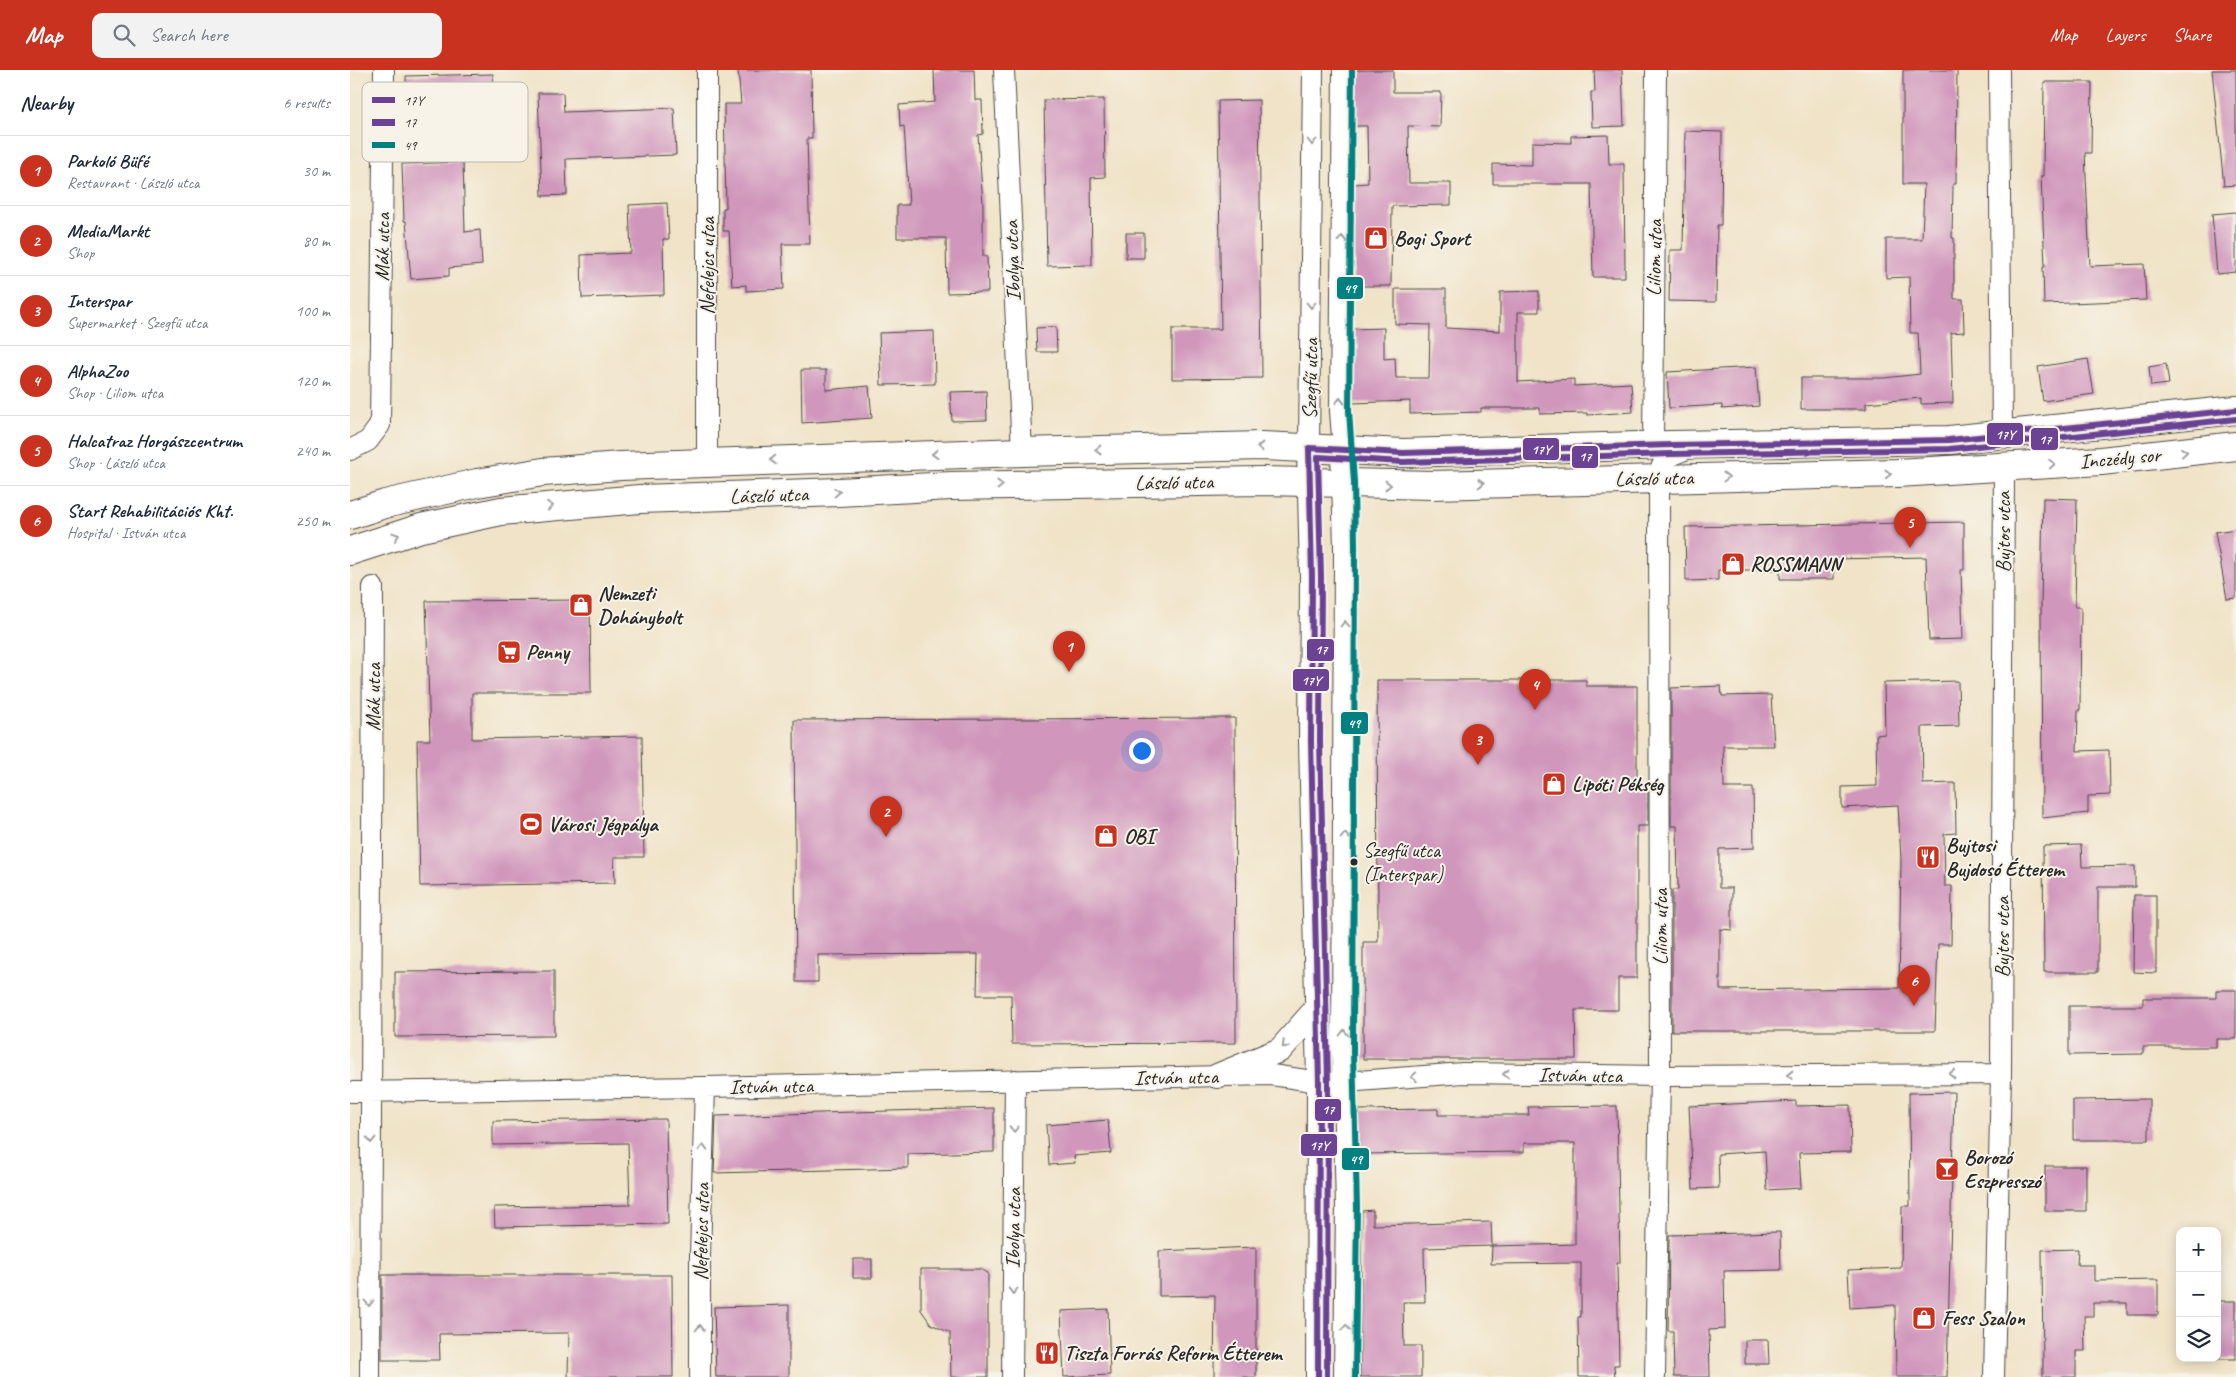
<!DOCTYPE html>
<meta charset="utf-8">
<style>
body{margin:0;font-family:Caveat,sans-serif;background:#f2f2f3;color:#1f2937}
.controls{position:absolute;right:15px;bottom:15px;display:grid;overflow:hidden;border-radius:10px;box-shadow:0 2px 12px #0003}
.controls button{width:45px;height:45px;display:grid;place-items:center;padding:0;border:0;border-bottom:1px solid #e0e1e3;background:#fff;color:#1f2937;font:25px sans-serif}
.you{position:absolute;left:791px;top:680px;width:18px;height:18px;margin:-12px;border:4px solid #fff;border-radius:50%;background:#1a73e8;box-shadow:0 0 0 8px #1a73e833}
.badge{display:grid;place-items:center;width:32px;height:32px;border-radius:50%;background:#c8321e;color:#fff;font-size:16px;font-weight:700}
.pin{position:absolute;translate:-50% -41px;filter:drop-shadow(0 1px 2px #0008)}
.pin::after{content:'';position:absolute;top:26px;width:18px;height:15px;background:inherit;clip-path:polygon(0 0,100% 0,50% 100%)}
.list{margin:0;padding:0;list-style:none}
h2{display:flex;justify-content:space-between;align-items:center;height:65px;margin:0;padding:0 20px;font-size:21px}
h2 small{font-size:16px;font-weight:400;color:#747a83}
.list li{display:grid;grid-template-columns:32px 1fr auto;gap:15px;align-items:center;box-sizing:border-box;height:70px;padding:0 20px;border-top:1px solid #e0e1e3}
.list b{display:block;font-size:19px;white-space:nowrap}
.list p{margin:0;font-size:16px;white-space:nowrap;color:#747a83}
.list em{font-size:16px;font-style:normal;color:#747a83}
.icon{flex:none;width:28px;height:28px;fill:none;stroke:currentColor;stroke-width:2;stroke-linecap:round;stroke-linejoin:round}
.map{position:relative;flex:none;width:1886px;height:1307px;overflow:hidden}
header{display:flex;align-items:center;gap:30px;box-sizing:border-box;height:70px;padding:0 25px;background:#c8321e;color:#fff}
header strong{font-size:24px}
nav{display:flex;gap:28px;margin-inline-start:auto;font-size:18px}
.search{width:350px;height:45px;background:#f2f2f3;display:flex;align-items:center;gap:12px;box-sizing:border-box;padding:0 18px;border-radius:10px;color:#747a83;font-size:19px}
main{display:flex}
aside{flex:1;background:#fff}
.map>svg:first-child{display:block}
.building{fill:#d096bc}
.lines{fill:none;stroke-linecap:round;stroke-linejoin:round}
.minor-casing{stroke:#494742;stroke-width:22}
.tertiary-casing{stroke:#494742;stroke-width:26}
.primary-casing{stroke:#494742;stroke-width:30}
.minor{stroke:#fff;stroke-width:20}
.tertiary{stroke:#fff;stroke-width:24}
.primary{stroke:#fff;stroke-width:28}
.bus-1-casing{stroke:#f7f3e8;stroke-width:10}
.bus-2-casing{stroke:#f7f3e8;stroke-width:10}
.bus-3-casing{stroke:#f7f3e8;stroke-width:10}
.bus-1{stroke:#6b4294;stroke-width:6}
.bus-2{stroke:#6b4294;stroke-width:6}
.bus-3{stroke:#008080;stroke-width:6}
.oneway{stroke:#a0a0a0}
.bus-dot{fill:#2b2b2b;stroke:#f7f3e8;stroke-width:2}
.labels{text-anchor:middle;stroke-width:4;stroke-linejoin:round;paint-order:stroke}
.bus-label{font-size:20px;fill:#2b2b2b;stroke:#f7f3e8;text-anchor:start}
.poi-label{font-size:21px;font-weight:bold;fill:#2b2b2b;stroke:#f7f3e8;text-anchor:start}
.street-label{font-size:21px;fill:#2b2b2b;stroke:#f7f3e8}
.key{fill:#f7f3e8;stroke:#bab7af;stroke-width:1}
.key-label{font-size:14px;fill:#2b2b2b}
.line-badge{stroke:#f7f3e8;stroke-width:2}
.badge-label{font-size:14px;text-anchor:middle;font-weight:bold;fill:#fff}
</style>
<header>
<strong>Map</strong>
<div class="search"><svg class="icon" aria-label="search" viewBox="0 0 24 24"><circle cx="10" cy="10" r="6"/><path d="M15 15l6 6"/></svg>Search here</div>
<nav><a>Map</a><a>Layers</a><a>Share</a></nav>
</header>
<main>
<aside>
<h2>Nearby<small>6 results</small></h2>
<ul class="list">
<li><span class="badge">1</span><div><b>Parkoló Büfé</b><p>Restaurant · László utca</p></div><em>30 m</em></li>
<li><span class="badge">2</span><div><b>MediaMarkt</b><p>Shop</p></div><em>80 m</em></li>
<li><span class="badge">3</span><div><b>Interspar</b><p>Supermarket · Szegfű utca</p></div><em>100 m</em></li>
<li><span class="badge">4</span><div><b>AlphaZoo</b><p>Shop · Liliom utca</p></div><em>120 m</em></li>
<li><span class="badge">5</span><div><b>Halcatraz Horgászcentrum</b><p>Shop · László utca</p></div><em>240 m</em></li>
<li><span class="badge">6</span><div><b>Start Rehabilitációs Kht.</b><p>Hospital · István utca</p></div><em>250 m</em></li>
</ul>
</aside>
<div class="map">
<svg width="1886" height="1307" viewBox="0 0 1886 1307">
<rect width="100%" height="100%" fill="#f7f3e8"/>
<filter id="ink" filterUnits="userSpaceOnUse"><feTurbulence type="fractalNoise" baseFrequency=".02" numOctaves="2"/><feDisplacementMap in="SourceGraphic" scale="10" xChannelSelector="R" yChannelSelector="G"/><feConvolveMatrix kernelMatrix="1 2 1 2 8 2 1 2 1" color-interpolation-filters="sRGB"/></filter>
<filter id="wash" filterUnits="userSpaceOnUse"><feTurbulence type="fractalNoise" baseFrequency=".0096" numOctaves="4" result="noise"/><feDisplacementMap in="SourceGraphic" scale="20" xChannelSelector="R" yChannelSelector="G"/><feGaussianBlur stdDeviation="1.12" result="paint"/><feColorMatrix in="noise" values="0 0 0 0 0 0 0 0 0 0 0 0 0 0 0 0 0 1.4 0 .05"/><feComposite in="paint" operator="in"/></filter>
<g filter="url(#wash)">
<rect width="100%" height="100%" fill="#f0e3c7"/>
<g id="blocks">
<path class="building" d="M388 0H461L462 68H457L460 174H432L434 219 396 221V215L382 216 379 161H373V138H376L374 34H391Z
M584 0H624L625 30H632L633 64 628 65 633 134V186H637L638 222 597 223 596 168H547V135H559L554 56 550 57 549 35 585 32Z
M1005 0H1043V22H1091L1090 57 1058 56 1059 113H1101V135L1042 136 1041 216H1003L1004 114 1018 113 1017 56H1004Z
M1244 0H1272L1274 56 1242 57 1241 22H1245Z
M1553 0H1607L1606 114H1603L1602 168H1604V229H1613L1614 262 1601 263 1603 333 1571 334V328L1516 333V339H1451V308H1534L1570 304 1568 263H1560L1559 207 1536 208V169H1572L1574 114H1553Z
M1862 0H1886V115L1874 116Z
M143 4 144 24 102 25V38L57 40 56 6Z
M1694 12H1742L1741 83H1735L1740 196 1794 194 1796 230 1694 234 1693 197H1695L1691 106H1693Z
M188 23H213L214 42 324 38 326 85 216 89 217 125 192 126Z
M754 29 755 107 741 108 742 195 697 196 694 30Z
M909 30 912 308 822 309V259H871L868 31Z
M1335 61 1372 62 1371 155H1367L1366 232 1319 231 1320 180H1333Z
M1258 65 1259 94H1274L1275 207H1243L1241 114H1143V94L1182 95V72L1221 73V66Z
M113 92 115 162 130 160 132 195 99 198V206L61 209 56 151H54L52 94Z
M317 133 319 169H313L314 225 232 228 231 185 281 183 279 135Z
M1886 142V202L1867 204 1862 144Z
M776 163H794V188H776Z
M1045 219H1096V258L1150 261V222L1189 221V242H1168V312L1224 309V316L1281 313 1283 342 1237 345V343L1190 344V338H1131V342L1060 344V331L1002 333 1003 259 1034 258V289L1045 288 1046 308H1079L1080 255 1045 254Z
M706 257 707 282H687L686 258Z
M584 261 585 314 531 315 529 263Z
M1738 289 1744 324 1693 331 1688 297Z
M1816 294 1819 314 1801 316 1799 297Z
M1406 297 1409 336 1372 339V335L1319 338 1317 302Z
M451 300H476V320L519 316 522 348 452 353Z
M636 321 637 350 602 351 600 322Z
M1693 428 1727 429 1725 537H1731L1730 640H1728L1727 681 1759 680 1760 725 1738 726V743L1692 748 1691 537Z
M1614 452V500H1611L1613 569 1579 570 1576 487 1484 489V509H1430V500H1368V510L1336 511 1335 457Z
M1886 459V528L1877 529 1865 462Z
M240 530 241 623H122V669L292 666 294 787H264L265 813 70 816 67 670H80L76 531Z
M1027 610H1236V616H1287V719H1298V756H1287V908H1268V940H1225L1226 989H1013V872H1028Z
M1608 611 1609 656 1572 657 1573 714 1605 713 1606 763 1594 764 1595 816H1602L1601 874H1588L1585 961H1322V820H1328L1327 756H1321V618L1371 616 1372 626 1421 625 1424 676H1373L1374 718H1403L1404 778 1369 779V818H1382V860L1370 859V920L1549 918 1551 789 1548 735 1492 738V717L1527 716 1526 665 1535 664 1534 613Z
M885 648 886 973 662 974 661 925H627L628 884 468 885V912H446L444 650Z
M1731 775 1732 797 1785 796V817H1748V902H1694L1693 776Z
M1784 825H1806V903L1783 902Z
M204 901V966L45 967V902Z
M1866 920H1886V969H1866V977H1793V984L1719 985V936H1793V928H1866Z
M1604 1022 1597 1307H1546L1545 1235 1500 1238 1498 1200 1551 1198 1552 1136H1560L1559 1023Z
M1799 1029V1070H1723V1030Z
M1446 1031V1036L1500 1035 1501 1082 1449 1083 1451 1118 1417 1120 1415 1081 1368 1084 1369 1118 1343 1119 1339 1036Z
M1267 1036 1270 1193H1267L1269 1295H1264L1265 1307H1229L1228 1247H1231V1193L1141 1194 1142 1176 1225 1174V1073H1174V1082L1010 1084 1009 1040 1088 1039V1045H1179L1178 1037Z
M644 1038V1082L558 1084V1098L364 1103 366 1046Z
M316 1049 318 1154 145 1157 144 1137 280 1135 278 1073 143 1075V1051Z
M758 1050 761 1083 724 1086 725 1093 699 1095 696 1055Z
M1695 1096H1736V1141H1695Z
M1023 1140V1155L1141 1152 1142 1176 1074 1178 1075 1232H1053L1054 1276H1071V1307H1010L1012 1141Z
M1430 1162 1431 1200 1374 1201 1375 1259 1359 1260 1360 1307H1324L1323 1261H1318L1319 1165Z
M906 1177V1307H864L865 1225 809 1226V1181Z
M1728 1179 1727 1195H1744V1211L1808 1210V1245H1777V1233H1743V1246H1734L1735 1281H1726V1307H1693L1692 1180Z
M503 1189H522V1208H503Z
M571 1199H630L638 1203V1307H601L600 1263 581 1254 571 1240Z
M32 1205H322L323 1307H218L219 1263 89 1264 90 1290H32Z
M1867 1231H1886V1289H1867Z
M439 1235V1307H366L364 1237Z
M758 1239 760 1305 714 1307 711 1241Z
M1395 1270H1418L1419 1294H1395Z"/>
</g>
</g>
<g filter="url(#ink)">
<use href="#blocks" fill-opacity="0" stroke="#494742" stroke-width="1"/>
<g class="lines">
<g class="minor-casing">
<path id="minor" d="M654 0 672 382
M1649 0 1652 365
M1303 375 1306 0
M959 378 963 0
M0 380 18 371 30 355 34 0
M993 380 990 341 993 0
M357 392V0
M0 1022 355 1017 922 1005 969 1012H995L1113 1003 1310 1006 1651 1004
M20 1307 23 517
M350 1307V1186L355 1017
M662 1307 665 1010
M1305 1307 1310 1006 1309 408C1311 386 1322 385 1340 378
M1644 1307 1651 1004 1654 397"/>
</g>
<g class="tertiary-casing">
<path id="tertiary" d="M959 378 962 507 961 671 969 1012 968 1307
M993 380 996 476 994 982 998 1137 996 1307
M867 1006 930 980 967 938"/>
</g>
<g class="primary-casing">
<path id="primary" d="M0 445 35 434 127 413 193 402 270 396 672 382 912 376 1053 383 1322 375 1599 370 1886 340
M0 481 71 458 151 441 290 429 489 422 601 416 911 411 1082 415 1547 403 1751 391 1886 376"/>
</g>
<use href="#minor" class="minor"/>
<use href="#tertiary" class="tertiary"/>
<use href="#primary" class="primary"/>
<g class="bus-1-casing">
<path id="bus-1" d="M968 1307 969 1012 961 671 962 507 959 378 1053 383 1322 375 1599 370 1886 340"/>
</g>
<g class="bus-2-casing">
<path id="bus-2" d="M977 1307 978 1012 970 671 971 507 968 387 1053 392 1322 384 1599 379 1886 349"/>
</g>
<g class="bus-3-casing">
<path id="bus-3" d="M1002 0 999 341 1004 412 1005 476 1003 982 1007 1137 1005 1307"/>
</g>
<use href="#bus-1" class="bus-1"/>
<use href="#bus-2" class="bus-2"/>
<use href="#bus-3" class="bus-3"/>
</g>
<defs><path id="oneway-chevron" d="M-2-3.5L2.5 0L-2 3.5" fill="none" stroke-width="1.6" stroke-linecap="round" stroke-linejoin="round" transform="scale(1.25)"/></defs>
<g class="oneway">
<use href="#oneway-chevron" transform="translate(962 72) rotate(90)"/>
<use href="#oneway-chevron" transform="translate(992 169) rotate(-89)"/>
<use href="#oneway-chevron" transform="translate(961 235) rotate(90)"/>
<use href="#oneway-chevron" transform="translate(990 331) rotate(-89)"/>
<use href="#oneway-chevron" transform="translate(910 377) rotate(180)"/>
<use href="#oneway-chevron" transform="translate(748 380) rotate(179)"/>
<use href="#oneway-chevron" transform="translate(1834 382) rotate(-6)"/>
<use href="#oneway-chevron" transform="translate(585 384) rotate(178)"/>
<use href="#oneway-chevron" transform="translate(423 390) rotate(178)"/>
<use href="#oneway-chevron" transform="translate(1702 394) rotate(-4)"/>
<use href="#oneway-chevron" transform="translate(1538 404) rotate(-1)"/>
<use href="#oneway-chevron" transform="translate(1376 407) rotate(-1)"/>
<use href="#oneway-chevron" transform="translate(1131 413) rotate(-2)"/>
<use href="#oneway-chevron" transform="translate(650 415) rotate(-1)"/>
<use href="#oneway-chevron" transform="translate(1038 415) rotate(1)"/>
<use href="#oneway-chevron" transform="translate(487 422) rotate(-3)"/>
<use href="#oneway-chevron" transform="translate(200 436) rotate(-5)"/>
<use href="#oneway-chevron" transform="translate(46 466) rotate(-18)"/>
<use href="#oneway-chevron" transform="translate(995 554) rotate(-90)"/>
<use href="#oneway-chevron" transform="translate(995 766) rotate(-90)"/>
<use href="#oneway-chevron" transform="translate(994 963) rotate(-90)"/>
<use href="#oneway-chevron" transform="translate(935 975) rotate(136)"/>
<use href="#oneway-chevron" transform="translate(1156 1004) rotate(-179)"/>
<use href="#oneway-chevron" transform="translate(1602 1004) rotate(180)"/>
<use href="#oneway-chevron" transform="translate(1440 1005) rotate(180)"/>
<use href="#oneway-chevron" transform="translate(1064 1007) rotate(176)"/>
<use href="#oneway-chevron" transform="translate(664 1059) rotate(91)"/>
<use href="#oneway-chevron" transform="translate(21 1070) rotate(91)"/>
<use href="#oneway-chevron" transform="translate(353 1078) rotate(-88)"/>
<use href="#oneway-chevron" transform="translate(663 1221) rotate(91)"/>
<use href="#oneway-chevron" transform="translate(19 1233) rotate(90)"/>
<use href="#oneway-chevron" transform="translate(350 1258) rotate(-90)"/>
<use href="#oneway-chevron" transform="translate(996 1258) rotate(-89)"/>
</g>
</g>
<defs>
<g id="shop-square" transform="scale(1.25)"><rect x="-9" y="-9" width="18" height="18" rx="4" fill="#c8321e" stroke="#f7f3e8"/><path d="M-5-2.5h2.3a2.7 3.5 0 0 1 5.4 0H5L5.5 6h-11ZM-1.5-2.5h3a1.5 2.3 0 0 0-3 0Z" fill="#fff"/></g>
<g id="supermarket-square" transform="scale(1.25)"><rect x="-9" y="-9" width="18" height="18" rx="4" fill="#c8321e" stroke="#f7f3e8"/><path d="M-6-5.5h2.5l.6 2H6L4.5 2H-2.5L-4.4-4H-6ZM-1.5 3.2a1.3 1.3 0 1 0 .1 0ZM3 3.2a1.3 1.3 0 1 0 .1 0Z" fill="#fff"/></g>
<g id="stadium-square" transform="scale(1.25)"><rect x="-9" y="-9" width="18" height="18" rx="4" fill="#c8321e" stroke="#f7f3e8"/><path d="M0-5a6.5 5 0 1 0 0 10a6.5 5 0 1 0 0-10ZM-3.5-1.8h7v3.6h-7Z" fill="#fff"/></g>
<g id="restaurant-square" transform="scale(1.25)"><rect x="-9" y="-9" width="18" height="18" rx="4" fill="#c8321e" stroke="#f7f3e8"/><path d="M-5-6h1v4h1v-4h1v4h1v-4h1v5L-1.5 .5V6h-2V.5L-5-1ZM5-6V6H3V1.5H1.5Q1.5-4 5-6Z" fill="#fff"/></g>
<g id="bar-square" transform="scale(1.25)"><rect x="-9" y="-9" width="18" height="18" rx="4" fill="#c8321e" stroke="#f7f3e8"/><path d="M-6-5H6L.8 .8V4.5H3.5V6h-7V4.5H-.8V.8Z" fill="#fff"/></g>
</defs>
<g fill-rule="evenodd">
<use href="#shop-square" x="1026" y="168"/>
<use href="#shop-square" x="1383" y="494"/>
<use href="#shop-square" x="231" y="535"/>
<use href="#supermarket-square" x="159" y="582"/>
<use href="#shop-square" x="1204" y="714"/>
<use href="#stadium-square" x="181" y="754"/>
<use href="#shop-square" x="756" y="766"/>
<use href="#restaurant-square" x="1578" y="787"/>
<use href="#bar-square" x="1597" y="1099"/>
<use href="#shop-square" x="1574" y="1248"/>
<use href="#restaurant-square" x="697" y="1283"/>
</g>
<circle class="bus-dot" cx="1004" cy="792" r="4.5"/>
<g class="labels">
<g class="bus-label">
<text x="1013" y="787">Szegfű utca<tspan x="1013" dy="24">(Interspar)</tspan></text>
</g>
<g class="poi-label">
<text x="1044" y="175">Bogi Sport</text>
<text x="1400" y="501">ROSSMANN</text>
<text x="248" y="530">Nemzeti<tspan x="248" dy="24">Dohánybolt</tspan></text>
<text x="176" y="589">Penny</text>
<text x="1222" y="721">Lipóti Pékség</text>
<text x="198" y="761">Városi Jégpálya</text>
<text x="774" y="773">OBI</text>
<text x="1596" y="782">Bujtosi<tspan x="1596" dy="24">Bujdosó Étterem</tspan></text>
<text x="1614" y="1094">Borozó<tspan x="1614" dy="24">Eszpresszó</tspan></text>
<text x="1592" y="1255">Fess Szalon</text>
<text x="714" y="1290">Tiszta Forrás Reform Étterem</text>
</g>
<g class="street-label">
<text transform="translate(32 177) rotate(-89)" y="7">Mák utca</text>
<text transform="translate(1304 188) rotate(-89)" y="7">Liliom utca</text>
<text transform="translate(662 191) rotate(-92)" y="7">Ibolya utca</text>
<text transform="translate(357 196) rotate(-90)" y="7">Nefelejcs utca</text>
<text transform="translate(960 309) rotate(-89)" y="7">Szegfű utca</text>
<text transform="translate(1770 388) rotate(-5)" y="7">Inczédy sor</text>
<text transform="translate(1304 408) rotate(-1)" y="7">László utca</text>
<text transform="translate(824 412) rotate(-1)" y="7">László utca</text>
<text transform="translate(419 425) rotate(-2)" y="7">László utca</text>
<text transform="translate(1653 462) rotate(-90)" y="7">Bujtos utca</text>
<text transform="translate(23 627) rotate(-90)" y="7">Mák utca</text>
<text transform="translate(1310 857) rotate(-90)" y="7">Liliom utca</text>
<text transform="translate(1652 867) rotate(-90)" y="7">Bujtos utca</text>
<text transform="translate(1230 1005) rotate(1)" y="7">István utca</text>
<text transform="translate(826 1007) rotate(-1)" y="7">István utca</text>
<text transform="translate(421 1016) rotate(-1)" y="7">István utca</text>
<text transform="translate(663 1158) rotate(-89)" y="7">Ibolya utca</text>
<text transform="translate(351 1162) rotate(-89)" y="7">Nefelejcs utca</text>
</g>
</g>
<rect x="12" y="12" width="166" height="80" rx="8" class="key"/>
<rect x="22" y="27" width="23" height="6" fill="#6b4294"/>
<rect x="22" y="49" width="23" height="7" fill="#6b4294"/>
<rect x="22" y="72" width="23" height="6" fill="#008080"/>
<g class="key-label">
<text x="54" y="35">17Y</text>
<text x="54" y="57">17</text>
<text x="54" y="80">49</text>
</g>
<g class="line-badge">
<rect x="986" y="206" width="28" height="24" rx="5" fill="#008080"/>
<rect x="1636" y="352" width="38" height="24" rx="5" fill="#6b4294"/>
<rect x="1680" y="357" width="29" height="24" rx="5" fill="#6b4294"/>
<rect x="1172" y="367" width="38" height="24" rx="5" fill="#6b4294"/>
<rect x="1221" y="375" width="28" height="24" rx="5" fill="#6b4294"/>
<rect x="956" y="568" width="29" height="24" rx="5" fill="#6b4294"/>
<rect x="942" y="598" width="38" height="24" rx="5" fill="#6b4294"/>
<rect x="990" y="641" width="29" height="24" rx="5" fill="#008080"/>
<rect x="964" y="1028" width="28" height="24" rx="5" fill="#6b4294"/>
<rect x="950" y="1063" width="38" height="24" rx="5" fill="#6b4294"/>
<rect x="991" y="1077" width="29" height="24" rx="5" fill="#008080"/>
</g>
<g class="badge-label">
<text x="1000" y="223">49</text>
<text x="1655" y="369">17Y</text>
<text x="1695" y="374">17</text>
<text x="1191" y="384">17Y</text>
<text x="1235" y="391">17</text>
<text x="971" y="584">17</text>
<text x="961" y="615">17Y</text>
<text x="1004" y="658">49</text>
<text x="978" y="1044">17</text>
<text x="969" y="1080">17Y</text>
<text x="1006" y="1094">49</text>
</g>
</svg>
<div class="controls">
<button>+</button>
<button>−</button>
<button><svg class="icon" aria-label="layers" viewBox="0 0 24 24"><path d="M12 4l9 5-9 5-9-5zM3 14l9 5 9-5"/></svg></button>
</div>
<div class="you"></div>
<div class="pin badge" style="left:719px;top:602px">1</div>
<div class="pin badge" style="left:536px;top:767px">2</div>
<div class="pin badge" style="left:1128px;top:695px">3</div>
<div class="pin badge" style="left:1185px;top:640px">4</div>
<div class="pin badge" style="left:1560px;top:478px">5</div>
<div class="pin badge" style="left:1564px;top:936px">6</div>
</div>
</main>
